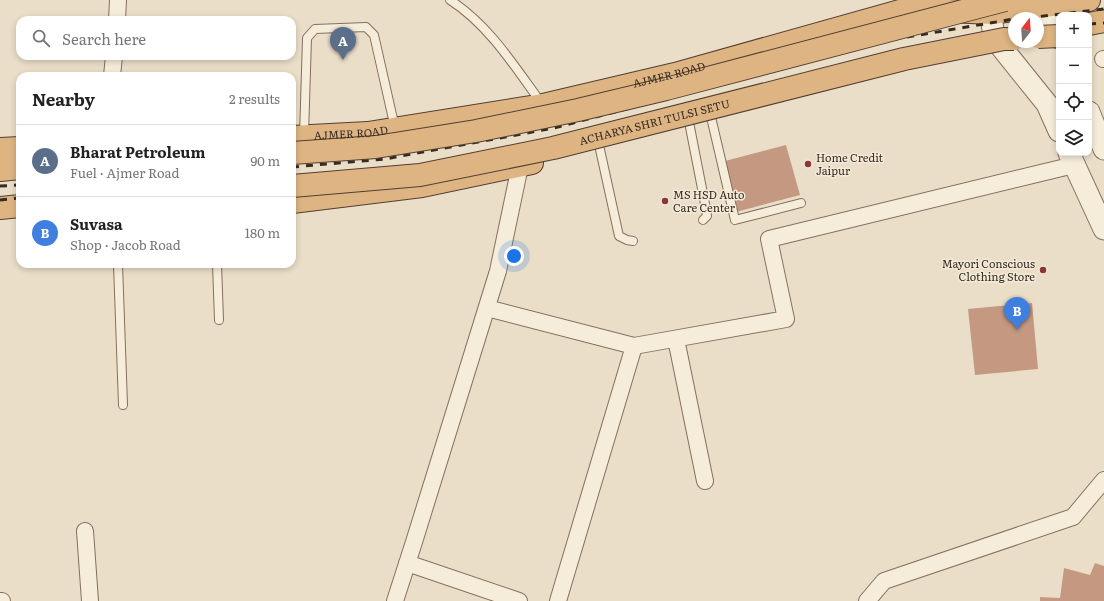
<!DOCTYPE html>
<meta charset="utf-8">
<style>
body{margin:0;font-family:Literata,serif;background:#f2f2f2;color:#222}
.controls{position:absolute;right:12px;top:12px;display:grid;overflow:hidden;border-radius:8px;box-shadow:0 2px 6px #0003}
.controls button{width:36px;height:36px;display:grid;place-items:center;padding:0;border:0;border-bottom:1px solid #e0e0e0;background:#fff;color:#222;font:20px sans-serif}
.compass{position:absolute;left:1008px;top:12px;width:36px;height:36px;border-radius:50%;background:#fff;box-shadow:0 2px 6px #0003;rotate:17deg}
.you{position:absolute;left:514px;top:256px;width:14px;height:14px;margin:-10px;border:3px solid #fff;border-radius:50%;background:#1a73e8;box-shadow:0 0 0 6px #1a73e833}
.badge{display:grid;place-items:center;width:26px;height:26px;border-radius:50%;background:#8e343b;color:#fff;font-size:13px;font-weight:700}
.pin{position:absolute;translate:-50% -33px;filter:drop-shadow(0 1px 2px #0008)}
.pin::after{content:'';position:absolute;top:21px;width:14px;height:12px;background:inherit;clip-path:polygon(0 0,100% 0,50% 100%)}
.list{margin:0;padding:0;list-style:none}
h2{display:flex;justify-content:space-between;align-items:center;height:52px;margin:0;padding:0 16px;font-size:17px}
h2 small{font-size:13px;font-weight:400;color:#767676}
.list li{display:grid;grid-template-columns:26px 1fr auto;gap:12px;align-items:center;box-sizing:border-box;height:72px;padding:0 16px;border-top:1px solid #e0e0e0}
.list b{display:block;font-size:15px;white-space:nowrap}
.list p{margin:0;font-size:13px;white-space:nowrap;color:#767676}
.list em{font-size:13px;font-style:normal;color:#767676}
.icon{flex:none;width:22px;height:22px;fill:none;stroke:currentColor;stroke-width:2;stroke-linecap:round;stroke-linejoin:round}
.map{position:relative;flex:none;width:1104px;height:601px;overflow:hidden}
.search{position:absolute;background:#fff;box-shadow:0 2px 6px #0003;left:16px;top:16px;width:280px;height:44px;display:flex;align-items:center;gap:10px;box-sizing:border-box;padding:0 14px;border-radius:12px;color:#767676;font-size:15px}
.panel{position:absolute;background:#fff;box-shadow:0 2px 6px #0003;left:16px;top:72px;width:280px;height:196px;border-radius:12px}
.map>svg:first-child{display:block}
.building{fill:#c59981}
.lines{fill:none;stroke-linecap:round;stroke-linejoin:round}
.service-casing{stroke:#85705f;stroke-width:10}
.minor-casing{stroke:#85705f;stroke-width:18}
.tertiary-casing{stroke:#85705f;stroke-width:23}
.trunk-casing{stroke:#533f32;stroke-width:24}
.service{stroke:#f6ecda;stroke-width:8}
.minor{stroke:#f6ecda;stroke-width:16}
.tertiary{stroke:#f6ecda;stroke-width:21}
.trunk{stroke:#ddb482;stroke-width:22}
.rail{stroke:#362a21;stroke-width:3;stroke-dasharray:7 7;stroke-linecap:butt}
.trunk-bridge-casing{stroke:#533f32;stroke-width:24;stroke-linecap:butt}
.trunk-bridge{stroke:#ddb482;stroke-width:22}
.poi-dot{fill:#8e343b;stroke:#f2e9d7;stroke-width:1.5}
.labels{text-anchor:middle;stroke-width:3;stroke-linejoin:round;paint-order:stroke}
.street-label{font-size:11px;fill:#362a21;stroke:#f2e9d7}
.poi-label{font-size:11px;fill:#362a21;stroke:#f2e9d7;text-anchor:start}
</style>
<div class="map">
<svg width="1104" height="601" viewBox="0 0 1104 601">
<rect width="100%" height="100%" fill="#eadec8"/>
<path class="building" d="M786 145 800 195 736 212 725 161Z
M1032 303 1038 369 975 375 968 309Z
M1095 563 1104 566V601H1040V597L1060 598 1064 568 1090 575Z"/>
<g class="lines">
<g class="service-casing">
<path id="service" d="M450 0C489 25 515 67 542 104
M711 117 735 220 801 203
M689 122 706 209 707 216 703 220
M304 135 307 38 315 29 366 27 374 35 395 128
M599 145 619 236 627 240 633 241
M118 264 123 405
M217 264 219 320"/>
</g>
<g class="minor-casing">
<path id="minor" d="M117 20 118 0
M1103 59H1104
M112 76 114 56
M487 308 634 346 558 601
M676 339 705 481
M634 346 786 319 769 239 1074 165
M85 531 90 601
M407 563 519 601
M0 601H2
M395 601 414 542 498 271 520 166
M867 601 884 581 1073 517 1104 480"/>
</g>
<g class="tertiary-casing">
<path id="tertiary" d="M989 0 994 38 1047 104 1059 131
M1040 0 1059 38
M1089 112 1104 149
M1069 153 1104 229"/>
</g>
<g class="trunk-casing">
<g id="trunk">
<path d="M1089 24 1104 21"/>
<path id="s1" d="M292 137 368 133 543 105 675 74 907 9 991 13 1089 0"/>
<path d="M0 149 20 148"/>
<path d="M0 170 20 168"/>
<path d="M292 202 422 186 532 163"/>
<path d="M0 208 20 206"/>
</g>
</g>
<use href="#service" class="service"/>
<use href="#minor" class="minor"/>
<use href="#tertiary" class="tertiary"/>
<use href="#trunk" class="trunk"/>
<path class="rail" d="M1027 18 1104 9
M1089 24 1104 23
M1038 29 1059 27
M292 167 385 159 554 128 778 69 866 44 1014 19
M292 180 383 172 424 166 560 141 782 81 869 61 1014 31
M0 186 20 185
M0 200 20 198"/>
<g class="trunk-bridge-casing">
<g id="trunk-bridge">
<path d="M1038 37 1059 36"/>
<path d="M292 153 376 147 476 131 578 110 666 89 1005 0"/>
<path id="s2" d="M292 186 420 175 553 148 904 59 1004 39H1014"/>
</g>
</g>
<use href="#trunk-bridge" class="trunk-bridge"/>
</g>
<g class="poi-dot">
<circle cx="808" cy="164" r="4"/>
<circle cx="665" cy="201" r="4"/>
<circle cx="1043" cy="270" r="4"/>
</g>
<g class="labels">
<g class="street-label">
<text dy="4" stroke="none"><textPath href="#s1" startOffset="383">AJMER ROAD</textPath></text>
<text dy="4" stroke="none"><textPath href="#s2" startOffset="369">ACHARYA SHRI TULSI SETU</textPath></text>
<text dy="4" stroke="none"><textPath href="#s1" startOffset="59">AJMER ROAD</textPath></text>
</g>
<g class="poi-label">
<text x="816" y="162">Home Credit<tspan x="816" dy="13">Jaipur</tspan></text>
<text x="673" y="199">MS HSD Auto<tspan x="673" dy="13">Care Center</tspan></text>
<text x="1035" y="268" text-anchor="end">Mayori Conscious<tspan x="1035" dy="13">Clothing Store</tspan></text>
</g>
</g>
</svg>
<div class="controls">
<button>+</button>
<button>−</button>
<button><svg class="icon" aria-label="locate" viewBox="0 0 24 24"><circle cx="12" cy="12" r="6"/><path d="M12 2v4M12 18v4M2 12h4M18 12h4"/></svg></button>
<button><svg class="icon" aria-label="layers" viewBox="0 0 24 24"><path d="M12 4l9 5-9 5-9-5zM3 14l9 5 9-5"/></svg></button>
</div>
<svg class="compass" viewBox="-18 -18 36 36"><path d="M0-13l5 13h-10z" fill="#e53935"/><path d="M0 13l5-13h-10z" fill="#767676"/></svg>
<div class="you"></div>
<div class="pin badge" style="left:343px;top:60px;background:#5c6f8a">A</div>
<div class="pin badge" style="left:1017px;top:330px;background:#3f7fe0">B</div>
<div class="search"><svg class="icon" aria-label="search" viewBox="0 0 24 24"><circle cx="10" cy="10" r="6"/><path d="M15 15l6 6"/></svg>Search here</div>
<section class="panel">
<h2>Nearby<small>2 results</small></h2>
<ul class="list">
<li><span class="badge" style="background:#5c6f8a">A</span><div><b>Bharat Petroleum</b><p>Fuel · Ajmer Road</p></div><em>90 m</em></li>
<li><span class="badge" style="background:#3f7fe0">B</span><div><b>Suvasa</b><p>Shop · Jacob Road</p></div><em>180 m</em></li>
</ul>
</section>
</div>
